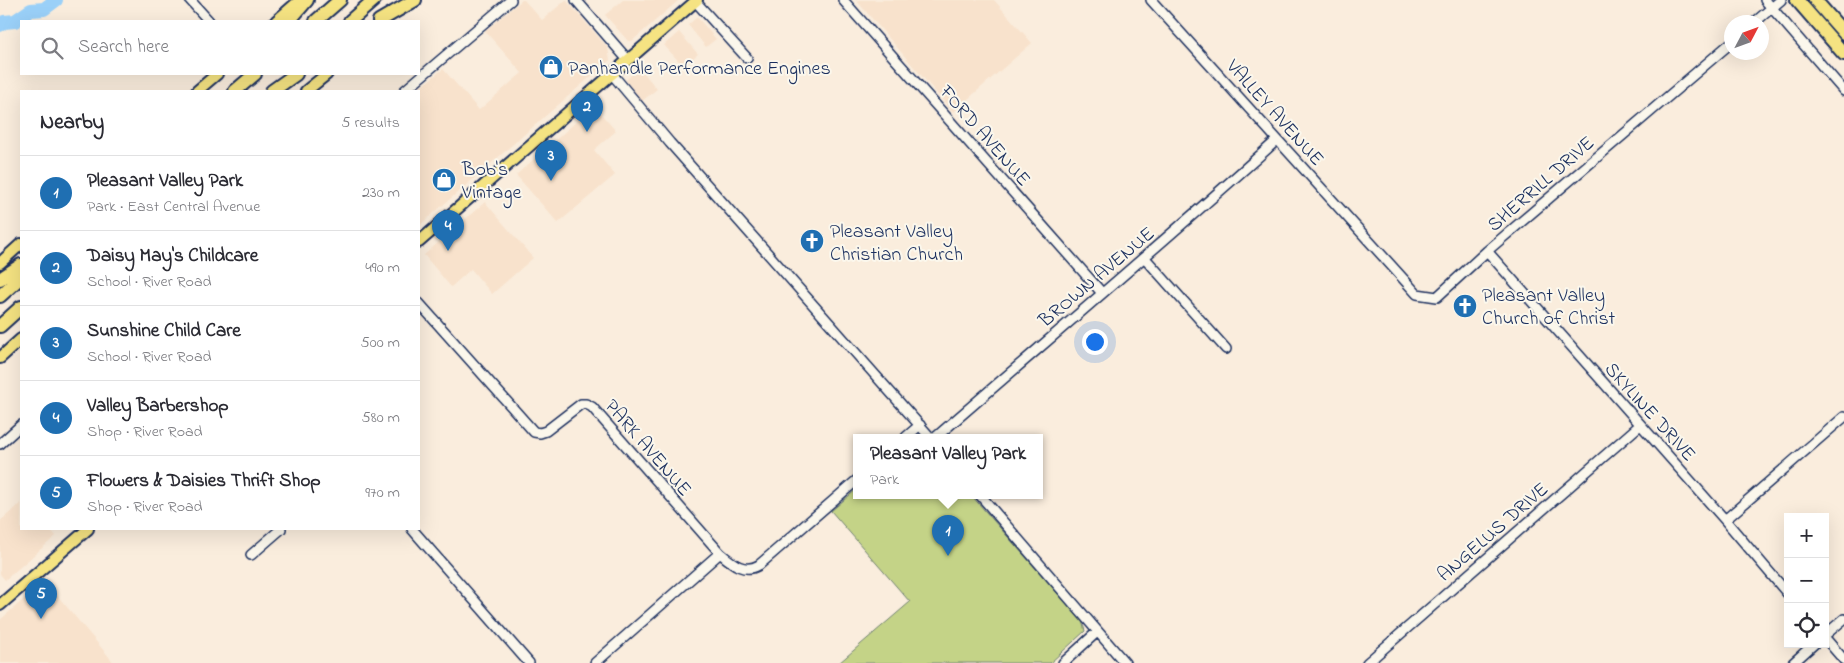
<!DOCTYPE html>
<meta charset="utf-8">
<style>
body{margin:0;font-family:"Indie Flower",sans-serif;background:#f2f2f3;color:#2b2b33}
.controls{position:absolute;right:15px;bottom:15px;display:grid;overflow:hidden;border-radius:0px;box-shadow:0 5px 20px #0002}
.controls button{width:45px;height:45px;display:grid;place-items:center;padding:0;border:0;border-bottom:1px solid #e1e1e2;background:#fff;color:#2b2b33;font:25px sans-serif}
.compass{position:absolute;left:1724px;top:15px;width:45px;height:45px;border-radius:50%;background:#fff;box-shadow:0 5px 20px #0002;rotate:49deg}
.you{position:absolute;left:1094px;top:341px;width:18px;height:18px;margin:-12px;border:4px solid #fff;border-radius:50%;background:#1a73e8;box-shadow:0 0 0 8px #1a73e833}
.badge{display:grid;place-items:center;width:32px;height:32px;border-radius:50%;background:#1f6fb2;color:#fff;font-size:16px;font-weight:700}
.pin{position:absolute;translate:-50% -41px;filter:drop-shadow(0 1px 2px #0008)}
.pin::after{content:'';position:absolute;top:26px;width:18px;height:15px;background:inherit;clip-path:polygon(0 0,100% 0,50% 100%)}
.popup{position:absolute;left:853px;top:434px;width:190px;height:65px;box-sizing:border-box;display:grid;place-content:center;border-radius:0px;background:#fff;filter:drop-shadow(0 1px 4px #0005);font-size:16px;white-space:nowrap;color:#7c7c81}
.popup b{font-size:19px;color:#2b2b33}
.popup::after{content:'';position:absolute;left:50%;top:100%;margin-left:-10px;border:10px solid transparent;border-top-color:#fff}
.list{margin:0;padding:0;list-style:none}
h2{display:flex;justify-content:space-between;align-items:center;height:65px;margin:0;padding:0 20px;font-size:21px}
h2 small{font-size:16px;font-weight:400;color:#7c7c81}
.list li{display:grid;grid-template-columns:32px 1fr auto;gap:15px;align-items:center;box-sizing:border-box;height:75px;padding:0 20px;border-top:1px solid #e1e1e2}
.list b{display:block;font-size:19px;white-space:nowrap}
.list p{margin:0;font-size:16px;white-space:nowrap;color:#7c7c81}
.list em{font-size:16px;font-style:normal;color:#7c7c81}
.icon{flex:none;width:28px;height:28px;fill:none;stroke:currentColor;stroke-width:2;stroke-linecap:round;stroke-linejoin:round}
.map{position:relative;flex:none;width:1844px;height:663px;overflow:hidden}
.search{position:absolute;background:#fff;box-shadow:0 5px 20px #0002;left:20px;top:20px;width:400px;height:55px;display:flex;align-items:center;gap:12px;box-sizing:border-box;padding:0 18px;border-radius:0px;color:#7c7c81;font-size:19px}
.panel{position:absolute;background:#fff;box-shadow:0 5px 20px #0002;left:20px;top:90px;width:400px;height:440px;border-radius:0px}
.map>svg:first-child{display:block}
.built{fill:#f8e2cc}
.green{fill:#c4d387;stroke:#708172}
.lines{fill:none;stroke-linecap:round;stroke-linejoin:round}
.river{stroke:#9ad0f8;stroke-width:14}
.minor-casing{stroke:#1b2f5e;stroke-width:12}
.major-casing{stroke:#1b2f5e;stroke-width:14}
.highway-casing{stroke:#1b2f5e;stroke-width:16}
.minor{stroke:#fbf7ec;stroke-width:9}
.major{stroke:#f5e382;stroke-width:10}
.highway{stroke:#f5e382;stroke-width:12}
.labels{text-anchor:middle;stroke-width:4;stroke-linejoin:round;paint-order:stroke}
.poi-label{font-size:20px;fill:#1b2f5e;stroke:#fbf7ec;text-anchor:start}
.street-label{font-size:20px;fill:#1b2f5e;stroke:#fbf7ec}
</style>
<div class="map">
<svg width="1844" height="663" viewBox="0 0 1844 663">
<rect width="100%" height="100%" fill="#faeddd"/>
<filter id="ink" filterUnits="userSpaceOnUse"><feTurbulence type="fractalNoise" baseFrequency=".02" numOctaves="2"/><feDisplacementMap in="SourceGraphic" scale="10" xChannelSelector="R" yChannelSelector="G"/><feConvolveMatrix kernelMatrix="1 2 1 2 8 2 1 2 1" color-interpolation-filters="sRGB"/></filter>
<g filter="url(#ink)">
<path class="built" d="M522 0H524L542 20 566 0 608 48 610 60 419 226V91H416L443 69 479 110 522 73 485 31Z
M623 0H679L632 41H628L605 15Z
M856 0H994L1032 43 953 112Z
M697 17 716 39 706 47 688 25Z
M679 32 698 54 683 66 664 45Z
M639 67 657 89 642 101 628 84 626 80Z
M594 106 616 131 594 150 615 175 558 223 516 175Z
M485 202 533 258 492 294 471 269 451 287 424 255Z
M21 503V529H50L56 536 5 580 0 574V521Z
M45 581 105 652 114 663H0V620Z"/>
<path class="green" d="M857 489V495H971L1082 621 1085 631 1050 663H839L910 602 831 511Z"/>
<g class="lines">
<path class="river" d="M0 25 4 22 15 21 31 10 44 9 56 0"/>
<g class="minor-casing">
<path id="minor" d="M190 0 209 21
M576 0 628 60
M843 0 1102 293
M1151 0 1417 294 1437 297 1487 251 1732 42
M1765 0 1844 91
M695 1 747 58
M1755 22 1781 0
M612 74 670 143 930 437
M404 91 511 0
M1487 251 1725 520 1788 594
M1145 258 1226 349
M419 303 534 432 540 433 546 431 581 404H586L592 407 720 553C732 563 744 574 759 565L857 480
M906 437 920 425
M936 437C1050 338 1165 241 1277 140
M0 444 21 425
M980 495 1125 663
M1725 520 1844 417
M412 529 529 663
M251 555 281 529
M1825 635 1844 619
M1825 638 1844 660
M595 663 720 553
M1063 663 1097 632
M1367 663 1640 425
M1793 663 1814 644"/>
</g>
<g class="major-casing">
<path id="major" d="M276 21 300 0
M197 91 217 74
M306 91 327 74
M419 242 697 0
M0 263 21 244
M0 358 21 339
M0 605 88 529"/>
</g>
<g class="highway-casing">
<path id="highway" d="M1797 0 1844 54
M1815 0 1844 33
M289 21 307 0
M316 21 340 0
M350 21 374 0
M379 21 415 0
M235 91 255 74
M272 91 296 74
M0 279 21 265
M0 296 21 277
M0 326 21 307"/>
</g>
<use href="#minor" class="minor"/>
<use href="#major" class="major"/>
<use href="#highway" class="highway"/>
</g>
</g>
<defs>
<g id="shop-disc" transform="scale(1.25)"><circle r="9.5" fill="#1f6fb2" stroke="#fbf7ec"/><path d="M-5-2.5h2.3a2.7 3.5 0 0 1 5.4 0H5L5.5 6h-11ZM-1.5-2.5h3a1.5 2.3 0 0 0-3 0Z" fill="#fff"/></g>
<g id="church-disc" transform="scale(1.25)"><circle r="9.5" fill="#1f6fb2" stroke="#fbf7ec"/><path d="M-1.2-6h2.4v3.5h3.3v2.4h-3.3V6h-2.4V-.1h-3.3v-2.4h3.3Z" fill="#fff"/></g>
</defs>
<g fill-rule="evenodd">
<use href="#shop-disc" x="551" y="67"/>
<use href="#shop-disc" x="444" y="180"/>
<use href="#church-disc" x="812" y="241"/>
<use href="#church-disc" x="1465" y="306"/>
</g>
<g class="labels">
<g class="poi-label">
<text x="568" y="74">Panhandle Performance Engines</text>
<text x="462" y="175">Bob's<tspan x="462" dy="23">Vintage</tspan></text>
<text x="830" y="237">Pleasant Valley<tspan x="830" dy="23">Christian Church</tspan></text>
<text x="1482" y="301">Pleasant Valley<tspan x="1482" dy="23">Church of Christ</tspan></text>
</g>
<g class="street-label">
<text transform="translate(1276 112) rotate(48)" y="7">VALLEY AVENUE</text>
<text transform="translate(986 135) rotate(49)" y="7">FORD AVENUE</text>
<text transform="translate(1540 183) rotate(-41)" y="7">SHERRILL DRIVE</text>
<text transform="translate(1096 276) rotate(-40)" y="7">BROWN AVENUE</text>
<text transform="translate(1651 411) rotate(48)" y="7">SKYLINE DRIVE</text>
<text transform="translate(649 447) rotate(49)" y="7">PARK AVENUE</text>
<text transform="translate(1492 531) rotate(-41)" y="7">ANGELUS DRIVE</text>
</g>
</g>
</svg>
<div class="controls">
<button>+</button>
<button>−</button>
<button><svg class="icon" aria-label="locate" viewBox="0 0 24 24"><circle cx="12" cy="12" r="6"/><path d="M12 2v4M12 18v4M2 12h4M18 12h4"/></svg></button>
</div>
<svg class="compass" viewBox="-18 -18 36 36"><path d="M0-13l5 13h-10z" fill="#e53935"/><path d="M0 13l5-13h-10z" fill="#7c7c81"/></svg>
<div class="you"></div>
<div class="pin badge" style="left:948px;top:556px">1</div>
<div class="popup"><b>Pleasant Valley Park</b>Park</div>
<div class="pin badge" style="left:587px;top:132px">2</div>
<div class="pin badge" style="left:551px;top:181px">3</div>
<div class="pin badge" style="left:448px;top:251px">4</div>
<div class="pin badge" style="left:41px;top:619px">5</div>
<div class="search"><svg class="icon" aria-label="search" viewBox="0 0 24 24"><circle cx="10" cy="10" r="6"/><path d="M15 15l6 6"/></svg>Search here</div>
<section class="panel">
<h2>Nearby<small>5 results</small></h2>
<ul class="list">
<li><span class="badge">1</span><div><b>Pleasant Valley Park</b><p>Park · East Central Avenue</p></div><em>230 m</em></li>
<li><span class="badge">2</span><div><b>Daisy May's Childcare</b><p>School · River Road</p></div><em>490 m</em></li>
<li><span class="badge">3</span><div><b>Sunshine Child Care</b><p>School · River Road</p></div><em>500 m</em></li>
<li><span class="badge">4</span><div><b>Valley Barbershop</b><p>Shop · River Road</p></div><em>580 m</em></li>
<li><span class="badge">5</span><div><b>Flowers &amp; Daisies Thrift Shop</b><p>Shop · River Road</p></div><em>970 m</em></li>
</ul>
</section>
</div>
